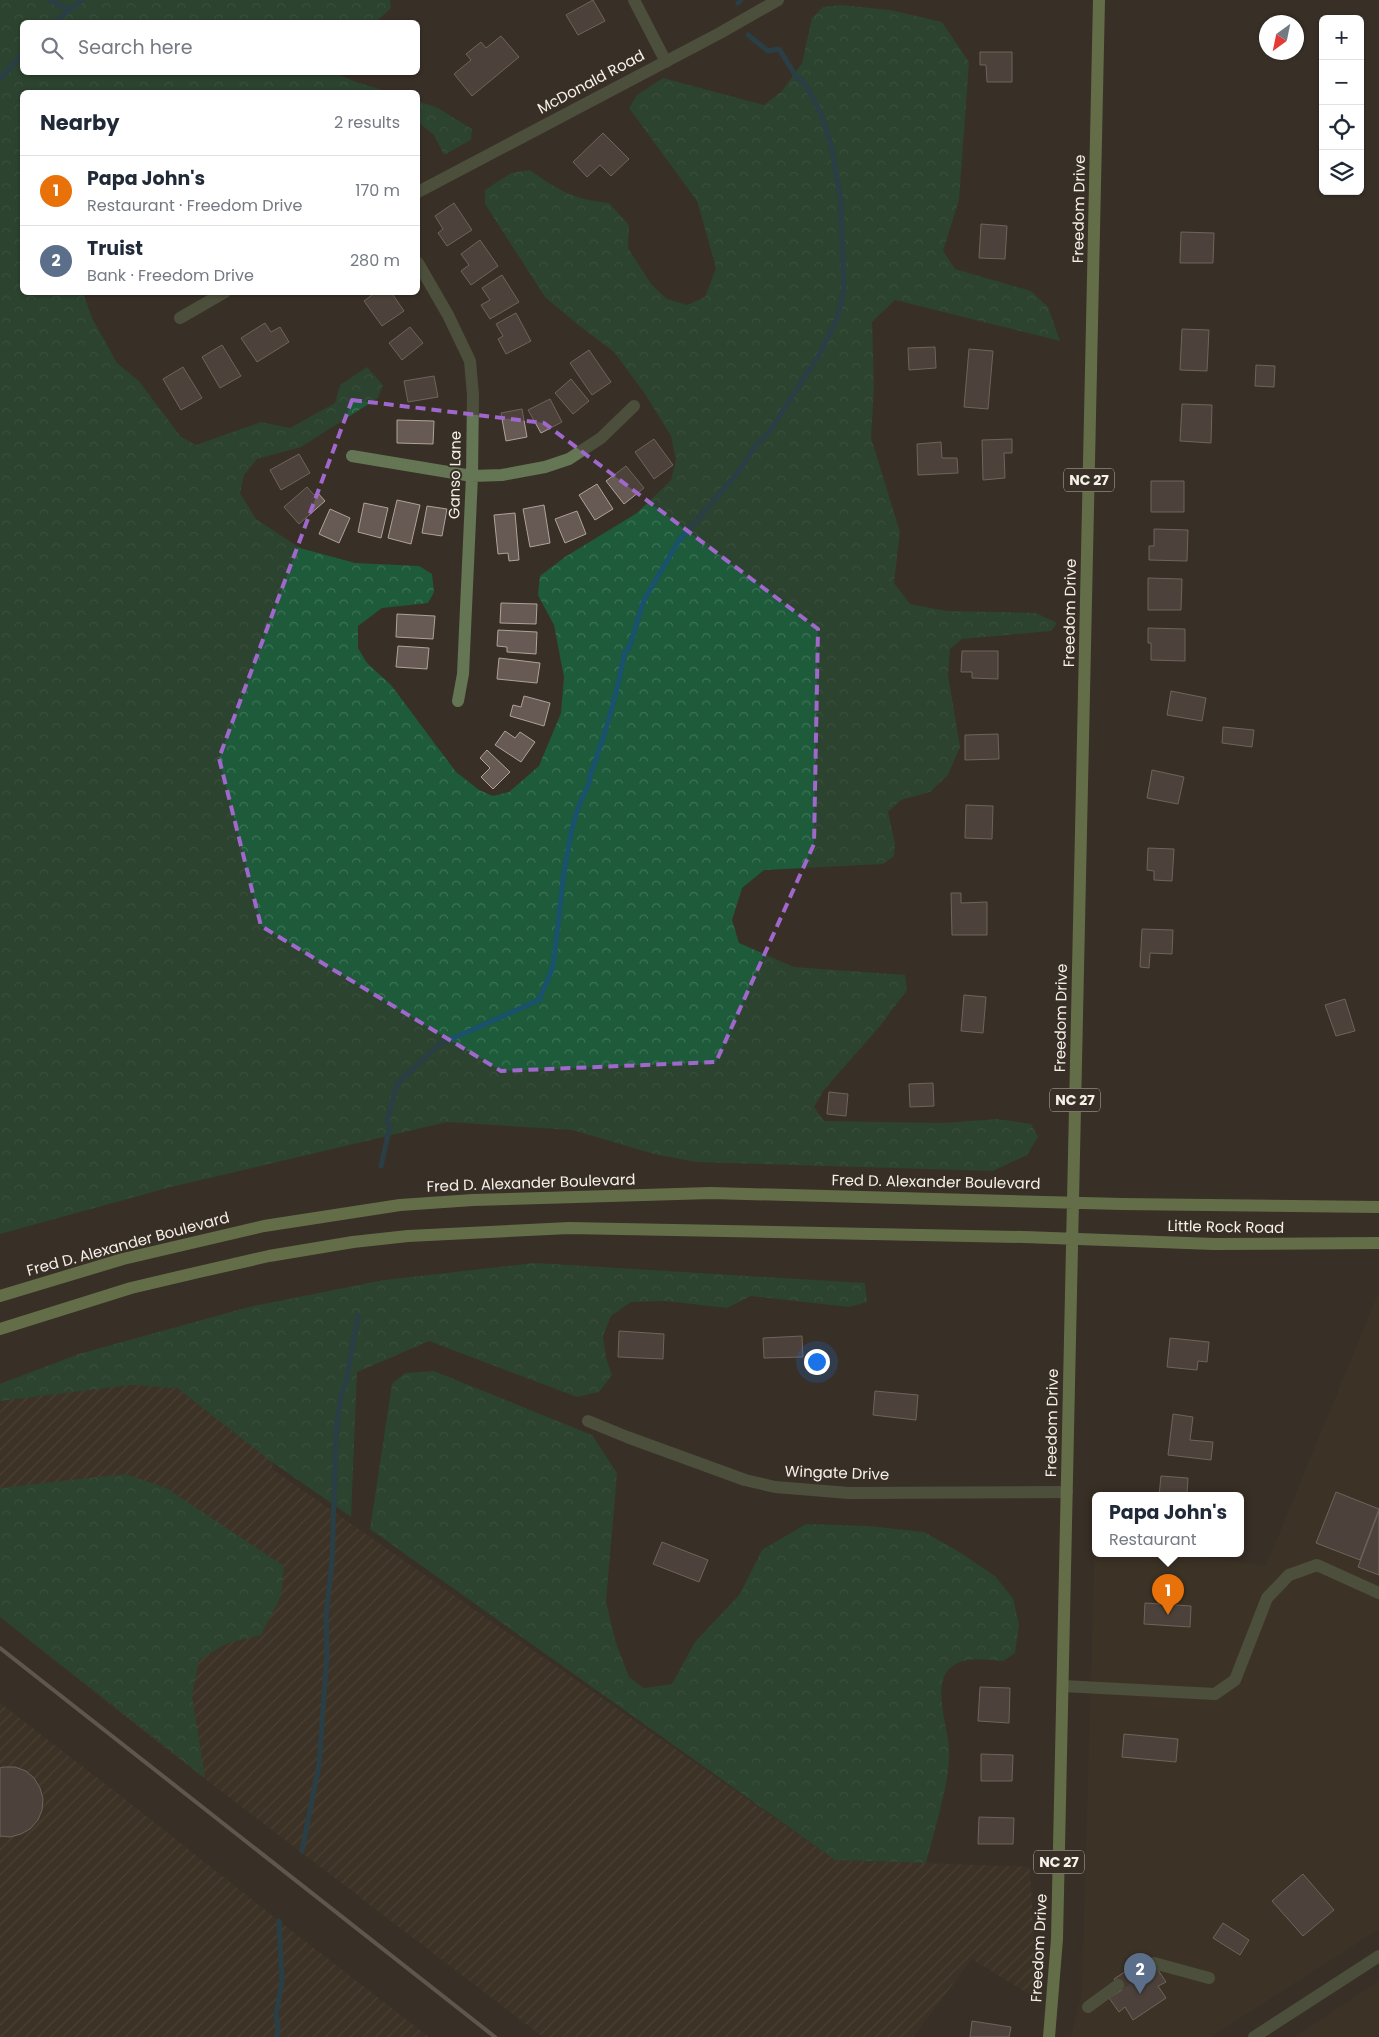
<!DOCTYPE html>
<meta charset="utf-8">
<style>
body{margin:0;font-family:Poppins,sans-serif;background:#f6f6f7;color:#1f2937}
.controls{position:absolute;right:15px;top:15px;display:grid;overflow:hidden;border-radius:8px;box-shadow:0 1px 4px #0004}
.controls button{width:45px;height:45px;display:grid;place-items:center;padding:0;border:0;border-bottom:1px solid #e0e1e3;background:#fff;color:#1f2937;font:25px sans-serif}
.compass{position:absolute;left:1259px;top:15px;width:45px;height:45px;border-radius:50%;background:#fff;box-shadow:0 1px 4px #0004;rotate:213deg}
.you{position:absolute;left:816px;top:1361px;width:18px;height:18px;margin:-12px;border:4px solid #fff;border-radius:50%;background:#1a73e8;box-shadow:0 0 0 8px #1a73e833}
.badge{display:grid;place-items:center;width:32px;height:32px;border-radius:50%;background:#0b8043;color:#fff;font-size:16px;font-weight:700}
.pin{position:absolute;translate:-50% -41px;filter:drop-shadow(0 1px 2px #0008)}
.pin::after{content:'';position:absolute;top:26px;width:18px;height:15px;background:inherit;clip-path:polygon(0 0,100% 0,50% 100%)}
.popup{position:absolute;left:1092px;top:1492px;width:152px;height:65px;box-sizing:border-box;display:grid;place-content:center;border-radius:8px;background:#fff;filter:drop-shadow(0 1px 4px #0005);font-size:16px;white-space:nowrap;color:#747a83}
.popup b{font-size:19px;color:#1f2937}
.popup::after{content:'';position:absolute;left:50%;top:100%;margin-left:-10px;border:10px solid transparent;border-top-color:#fff}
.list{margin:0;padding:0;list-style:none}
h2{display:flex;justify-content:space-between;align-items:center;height:65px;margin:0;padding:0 20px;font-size:21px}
h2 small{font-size:16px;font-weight:400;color:#747a83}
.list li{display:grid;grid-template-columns:32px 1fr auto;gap:15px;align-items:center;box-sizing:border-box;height:70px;padding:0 20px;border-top:1px solid #e0e1e3}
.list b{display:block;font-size:19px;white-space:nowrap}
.list p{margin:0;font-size:16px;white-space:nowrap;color:#747a83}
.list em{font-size:16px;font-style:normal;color:#747a83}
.icon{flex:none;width:28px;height:28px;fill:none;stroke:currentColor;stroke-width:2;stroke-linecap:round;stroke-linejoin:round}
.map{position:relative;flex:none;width:1379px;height:2037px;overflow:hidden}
.search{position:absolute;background:#fff;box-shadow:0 1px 4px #0004;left:20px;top:20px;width:400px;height:55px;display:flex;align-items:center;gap:12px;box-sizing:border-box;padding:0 18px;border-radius:8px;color:#747a83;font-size:19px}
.panel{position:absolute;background:#fff;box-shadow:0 1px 4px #0004;left:20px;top:90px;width:400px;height:205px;border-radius:8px}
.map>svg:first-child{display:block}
.built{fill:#423727}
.industrial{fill:url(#industrial-furrows)}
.forest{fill:url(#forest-crowns)}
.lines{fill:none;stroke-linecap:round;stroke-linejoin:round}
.stream{stroke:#1a516d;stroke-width:5}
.building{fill:#675a54;stroke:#b1a29b}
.minor-tunnel{stroke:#544d43;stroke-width:12;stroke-dasharray:12 6;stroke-linecap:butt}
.minor{stroke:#657654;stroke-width:12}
.major{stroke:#97ba72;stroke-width:12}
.rail{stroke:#8f887f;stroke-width:4}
.marked{fill:none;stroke:#a067cc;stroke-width:4;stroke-dasharray:10 6;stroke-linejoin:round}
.labels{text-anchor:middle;stroke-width:4;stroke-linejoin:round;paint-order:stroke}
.shield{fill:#383026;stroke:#bcb6ae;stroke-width:1}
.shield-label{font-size:14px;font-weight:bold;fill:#f5f0e9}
.street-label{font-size:15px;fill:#f5f0e9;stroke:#383026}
</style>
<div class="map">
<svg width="1379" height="2037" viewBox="0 0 1379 2037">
<defs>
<pattern id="industrial-furrows" width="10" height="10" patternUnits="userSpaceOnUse" patternTransform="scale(1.25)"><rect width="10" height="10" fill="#423727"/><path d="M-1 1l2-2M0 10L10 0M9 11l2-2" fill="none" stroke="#5e5446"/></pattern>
<pattern id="forest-crowns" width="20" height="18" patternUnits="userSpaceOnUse" patternTransform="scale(1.25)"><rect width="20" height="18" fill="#1d5b3a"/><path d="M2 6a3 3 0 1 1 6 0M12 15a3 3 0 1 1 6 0" fill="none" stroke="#3e7356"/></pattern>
</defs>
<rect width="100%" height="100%" fill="#383026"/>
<path class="built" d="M1379 1292V1929L1210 2037H1071L1082 1992 1095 1540 1096 1554H1186L1266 1566Z
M1379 1981V2037H1295Z"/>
<path class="industrial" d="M384 1280 534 1296 279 1406 272 1469 835 1860 1030 1867 1037 1999 972 1959 913 2037H543L166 1749 0 1617V1384L79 1354 249 1307Z
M0 1703 126 1800 279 1921 429 2037H0Z"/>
<path class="forest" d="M0 0H390L391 8 376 22H22V72L335 73 356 82 389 92H22V292L83 293 92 318 117 363 139 381 181 437 196 445 261 422 290 428 335 403 340 385 367 367 383 385 378 398 301 447 257 459 244 475 240 493 256 519 300 548 355 563 419 566 432 574 434 592 428 603 382 608 358 626V648L367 663 391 685 456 772 479 790 493 796 509 792 539 766 561 713 564 677 554 625 538 595 540 576 565 557 637 513 671 480 676 460 671 436 645 394 614 352 577 324 545 297 485 204V190L511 173 530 170C559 191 573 199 609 203L629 225 628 248 651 284 667 299 687 305 705 297 716 268 697 201 629 108 637 95 663 78 764 105 782 91 802 63 812 18 823 7 841 5 890 10 942 22 969 62 959 200 943 251 955 269 1031 291 1048 307 1060 341 895 300 872 322 874 387 871 438 900 532 894 583 910 604 947 611 1036 613 1057 623 1051 631 962 639 950 649 948 675 960 747 948 775 930 792 901 800 888 812 895 844 894 856 883 864 764 870 742 888 732 920 739 943 794 967 905 975 907 990 880 1026 824 1090 814 1107 824 1121 942 1123 997 1119 1031 1124 1038 1137 1027 1155 993 1171 696 1162 654 1154 572 1130 447 1122 171 1187 0 1234Z
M418 101 438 108 472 129 471 140 444 155 434 135 418 122Z
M535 1263 865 1283 867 1302 849 1307 751 1296 727 1308 665 1301 631 1302 611 1316 603 1336 606 1358 612 1375 599 1392 577 1397 429 1341 357 1372 351 1517 272 1462 177 1388 131 1385 0 1401V1384L79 1354 249 1307 384 1280Z
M434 1371 592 1435 617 1473 606 1602 616 1643 629 1677 644 1688 672 1684 695 1642 740 1594 762 1550 806 1524 869 1526 924 1532 958 1551 995 1576 1013 1598 1019 1625 1015 1653 1003 1661C985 1660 959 1654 946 1673 935 1690 947 1727 949 1747 951 1781 934 1830 926 1863L835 1860 370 1529 392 1384 405 1373Z
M125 1474 166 1488 284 1566 281 1596 261 1635 228 1643 199 1660 192 1696 205 1778 0 1617V1488Z"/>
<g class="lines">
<path class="stream" d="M49 0 70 10
M738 3 741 0
M55 22 82 0
M0 79 22 54
M381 1166 390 1126 387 1122 397 1084 438 1045 539 1000 553 967 564 872 571 833 578 808 590 781V775C606 734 617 694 625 651L629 648 644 600 678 542 739 471 756 445 769 432 819 355 837 319 844 289 841 202 831 144 820 111 803 81 797 78 779 49 768 51 748 35
M302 1851 319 1765 327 1654 326 1616 332 1562 336 1432 341 1394 346 1382 358 1316
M277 2037 278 2026 276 2015 282 1982 279 1921"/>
</g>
<path class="building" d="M593 0 605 21 578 35 566 15Z
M501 36 519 57 472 96 454 74 471 60 466 54 481 42 486 48Z
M980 52H1012V82H987L986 65H980Z
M603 133 629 159 611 176 600 165 587 177 573 162Z
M454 203 472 230 447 246 438 233 443 229 435 216Z
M981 224 1007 226 1005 259 979 258Z
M1181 232 1214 233 1213 263H1180Z
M480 240 498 266 471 285 461 271 469 265 461 254Z
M502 275 519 302 490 319 481 305 490 300 482 288Z
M376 292H391L404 311 382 326 364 301Z
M516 313 531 341 506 354 498 339 503 336 496 324Z
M265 323 271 332 280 327 289 342 257 362 241 338Z
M410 327 423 343 402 360 389 343Z
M1182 329 1209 330 1207 371 1180 370Z
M222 345 241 376 220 388 202 357Z
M935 347 936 368 909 370 908 348Z
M969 349 993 351 988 409 964 407Z
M589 350 611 382 592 395 570 363Z
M1256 365 1275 366 1274 387 1255 386Z
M183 367 202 398 181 410 163 379Z
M434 376 438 397 408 402 404 381Z
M571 379 589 401 573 414 555 393Z
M550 399 562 422 541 433 528 410Z
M1182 404 1212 405 1211 443 1180 441Z
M522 409 527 437 506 441 501 413Z
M397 420 434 421 433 444 397 443Z
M654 439 673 465 654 479 635 452Z
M1012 439V453H1004L1005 478 983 480 982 440Z
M941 442 942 458H957L958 473 918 475 917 444Z
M299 454 310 473 281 490 270 470Z
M626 466 644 488 624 504 606 481Z
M1151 481H1184V512H1151Z
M597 484 613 509 595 520 579 495Z
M307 487 314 495 317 492 325 501 299 524 284 507Z
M397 500 420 505 411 544 388 538Z
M364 503 388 508 381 538 358 532Z
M544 505 550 543 530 547 523 509Z
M427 506 447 509 442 536 422 533Z
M330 509 350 518 339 543 319 534Z
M577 511 586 534 565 543 555 519Z
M515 513 519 560 509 561 508 553 498 554 494 515Z
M1154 529 1188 530 1187 561 1149 560V546H1154Z
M1148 578 1182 579 1181 610H1148Z
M501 603 537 604 536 624 500 623Z
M397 614 435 616 433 639 396 637Z
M1148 628 1185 629V661L1151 660V643H1148Z
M498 630 537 632 536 654 507 652V647L497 646Z
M398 646 429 648 427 669 396 667Z
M962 651H998V679L972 678V672H961Z
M499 658 540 663 537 683 497 679Z
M1171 691 1206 698 1202 721 1167 715Z
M524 696 550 703 544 726 510 716 513 705 521 707Z
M1223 727 1254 730 1252 747 1222 743Z
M505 731 515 738 520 732 535 742 521 762 495 745Z
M998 734 999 759 965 760V735Z
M487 750 510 772 493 789 481 777 490 768 480 758Z
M1152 770 1184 777 1178 804 1147 798Z
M966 805 993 806 992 839 965 838Z
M1148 848 1174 849 1172 881 1154 880V871L1147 870Z
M951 893H961V903L987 902V935H952Z
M1142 929 1173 930 1172 954 1150 953 1149 968 1140 967Z
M964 995 986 997 983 1033 961 1031Z
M1345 999 1355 1031 1336 1036 1325 1005Z
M933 1083 934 1106 910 1107 909 1084Z
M829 1092 848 1094 846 1116 827 1114Z
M619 1331 664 1334 663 1359 618 1357Z
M802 1336 803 1357 764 1358 763 1338Z
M1170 1338 1209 1342 1207 1362 1198 1361 1197 1370 1167 1367Z
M875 1391 918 1395 916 1420 873 1415Z
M1173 1414 1193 1417 1190 1440 1213 1442 1211 1460 1168 1455Z
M1161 1476 1188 1478 1187 1493H1200V1496H1159Z
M1336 1492 1379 1509 1360 1560 1316 1543Z
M1379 1511V1575L1358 1567Z
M662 1542 708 1560 699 1582 653 1564Z
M1145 1603 1191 1606 1190 1627 1144 1624Z
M980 1687 1010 1688 1009 1723 978 1721Z
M1124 1734 1178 1739 1176 1762 1122 1757Z
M981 1754 1013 1755 1012 1781H981Z
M3 1767H15L26 1771 34 1778 40 1788 43 1799 42 1810 38 1820 30 1829 21 1834 10 1837 0 1836V1768Z
M979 1817 1014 1818 1013 1844H978Z
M1303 1874 1334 1910 1303 1936 1272 1901Z
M1223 1923 1249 1940 1240 1955 1213 1938Z
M1132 1967 1139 1978 1156 1967 1166 1982 1158 1986 1166 1998 1133 2020 1125 2007 1119 2012 1109 1998 1122 1990 1114 1979Z
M972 2021 1011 2027 1009 2037H970Z"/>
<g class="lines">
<path class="minor-tunnel" d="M1118 1985 1136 1973"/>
<path class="minor" d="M634 0 666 62
M418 192 720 33 778 0
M418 263 448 315 470 361 473 395 472 476 463 674 458 701
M180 318 225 292
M352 456 472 476 502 475 545 467 569 459 601 438 634 406
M588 1421 627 1437 745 1480 775 1487 849 1493 1067 1492
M1063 1686 1215 1694 1235 1680 1267 1598 1289 1575 1317 1565 1379 1593
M1136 1973 1154 1963 1209 1978
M1088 2007 1118 1985
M1254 2037 1379 1956"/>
<path class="major" d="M0 1296 123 1259 264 1226 400 1205 473 1200 711 1193 1122 1204 1379 1207
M0 1329 131 1288 199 1272 269 1256 353 1242 408 1236 569 1228 1024 1237 1214 1244 1379 1243
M1049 2037 1057 1939 1099 0"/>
<path class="rail" d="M0 1648 495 2037"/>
</g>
<path d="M0 0H1379V2037H0ZM352 400 544 423 818 629 814 844 716 1062 501 1071 261 926 219 758Z" fill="#383026" fill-opacity=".55" fill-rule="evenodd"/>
<path class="marked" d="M352 400 544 423 818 629 814 844 716 1062 501 1071 261 926 219 758Z"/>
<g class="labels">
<g class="shield">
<rect x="1064" y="468.5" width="50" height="23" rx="4"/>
<rect x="1050" y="1088.5" width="50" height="23" rx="4"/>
<rect x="1034" y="1850.5" width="50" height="23" rx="4"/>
</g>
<g class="shield-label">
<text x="1089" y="485">NC 27</text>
<text x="1075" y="1105">NC 27</text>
<text x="1059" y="1867">NC 27</text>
</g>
<g class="street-label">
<text transform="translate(591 82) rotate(-28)" y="5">McDonald Road</text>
<text transform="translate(1079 209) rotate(-89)" y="5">Freedom Drive</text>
<text transform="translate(455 475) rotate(-89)" y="5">Ganso Lane</text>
<text transform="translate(1070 613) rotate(-89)" y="5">Freedom Drive</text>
<text transform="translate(1061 1018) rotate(-89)" y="5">Freedom Drive</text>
<text transform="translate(936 1182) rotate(1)" y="5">Fred D. Alexander Boulevard</text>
<text transform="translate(531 1183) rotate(-2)" y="5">Fred D. Alexander Boulevard</text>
<text transform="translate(1226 1227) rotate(1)" y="5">Little Rock Road</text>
<text transform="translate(128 1244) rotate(-15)" y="5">Fred D. Alexander Boulevard</text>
<text transform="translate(1052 1423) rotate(-89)" y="5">Freedom Drive</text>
<text transform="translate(837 1473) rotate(2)" y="5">Wingate Drive</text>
<text transform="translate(1039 1948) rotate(-87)" y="5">Freedom Drive</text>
</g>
</g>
</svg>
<div class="controls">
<button>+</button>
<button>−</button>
<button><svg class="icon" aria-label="locate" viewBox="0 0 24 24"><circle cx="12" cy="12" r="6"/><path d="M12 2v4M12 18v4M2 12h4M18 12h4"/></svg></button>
<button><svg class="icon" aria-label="layers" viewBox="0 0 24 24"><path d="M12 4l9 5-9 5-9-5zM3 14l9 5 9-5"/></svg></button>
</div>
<svg class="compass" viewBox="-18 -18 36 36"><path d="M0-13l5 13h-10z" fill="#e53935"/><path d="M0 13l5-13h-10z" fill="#747a83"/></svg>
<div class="you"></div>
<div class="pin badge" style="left:1168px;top:1615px;background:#e8710a">1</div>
<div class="popup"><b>Papa John's</b>Restaurant</div>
<div class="pin badge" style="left:1140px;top:1994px;background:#5c6f8a">2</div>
<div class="search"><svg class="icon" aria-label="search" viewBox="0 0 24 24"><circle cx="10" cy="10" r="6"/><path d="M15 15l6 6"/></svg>Search here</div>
<section class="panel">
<h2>Nearby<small>2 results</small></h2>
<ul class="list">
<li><span class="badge" style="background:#e8710a">1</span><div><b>Papa John's</b><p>Restaurant · Freedom Drive</p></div><em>170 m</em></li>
<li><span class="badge" style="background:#5c6f8a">2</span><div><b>Truist</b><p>Bank · Freedom Drive</p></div><em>280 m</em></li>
</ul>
</section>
</div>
